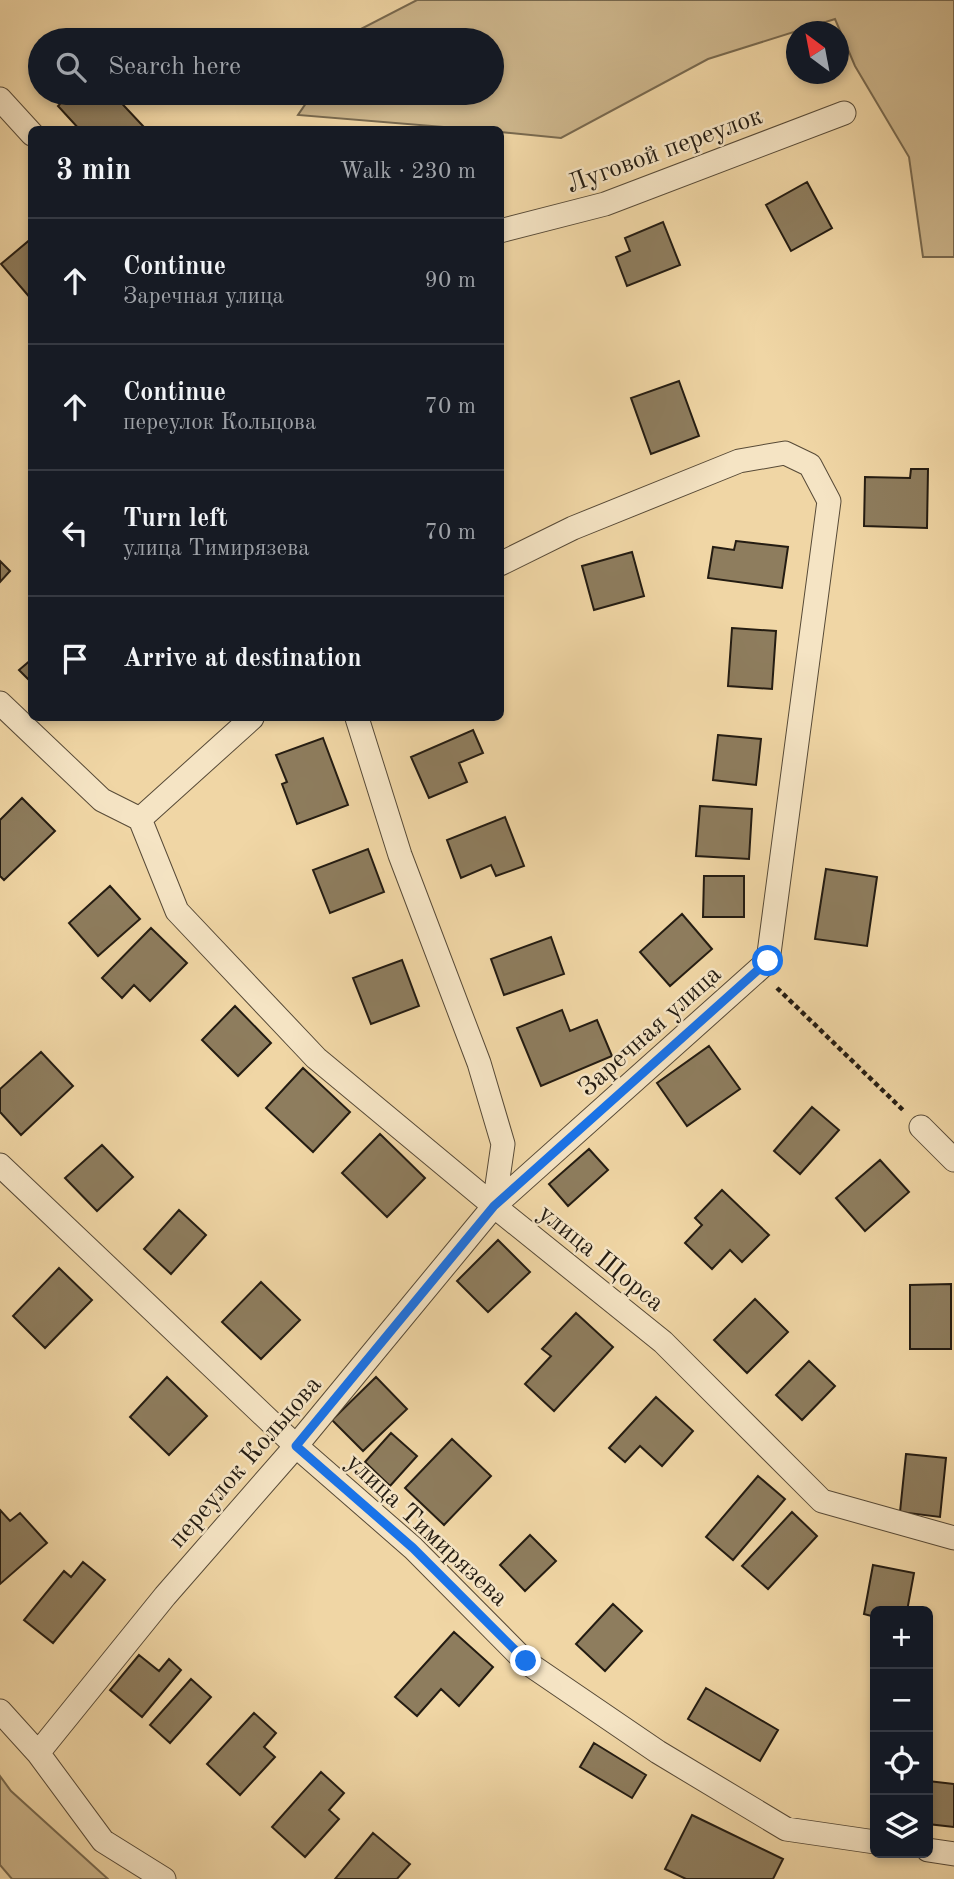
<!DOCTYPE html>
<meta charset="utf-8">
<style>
body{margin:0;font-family:"Old Standard TT",serif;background:#20242c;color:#f1f3f6}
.controls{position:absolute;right:21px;bottom:21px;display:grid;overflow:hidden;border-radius:10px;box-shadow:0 4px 10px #0003}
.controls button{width:63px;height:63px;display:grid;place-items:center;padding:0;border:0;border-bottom:2px solid #363941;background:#171b24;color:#f1f3f6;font:35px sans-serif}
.compass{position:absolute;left:786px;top:21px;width:63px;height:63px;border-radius:50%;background:#171b24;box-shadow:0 4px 10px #0003;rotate:328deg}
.stop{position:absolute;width:21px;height:21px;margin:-16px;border:5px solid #1a73e8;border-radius:50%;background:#fff}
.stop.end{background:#1a73e8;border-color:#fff;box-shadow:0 2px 7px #0008}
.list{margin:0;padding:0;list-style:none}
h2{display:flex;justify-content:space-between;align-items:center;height:91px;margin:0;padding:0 28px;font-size:30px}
h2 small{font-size:23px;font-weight:400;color:#9ea1a6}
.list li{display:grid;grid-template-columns:46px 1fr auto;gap:21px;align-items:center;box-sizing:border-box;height:126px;padding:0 28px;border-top:2px solid #363941}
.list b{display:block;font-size:26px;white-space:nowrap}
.list p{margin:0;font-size:23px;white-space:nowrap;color:#9ea1a6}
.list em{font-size:23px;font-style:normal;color:#9ea1a6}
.icon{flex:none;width:38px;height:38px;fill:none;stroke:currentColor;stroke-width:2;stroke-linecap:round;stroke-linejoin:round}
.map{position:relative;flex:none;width:954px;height:1879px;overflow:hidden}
.search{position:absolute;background:#171b24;box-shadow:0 4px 10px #0003;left:28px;top:28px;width:476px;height:77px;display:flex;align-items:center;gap:18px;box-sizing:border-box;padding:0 24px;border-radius:38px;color:#9ea1a6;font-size:26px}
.panel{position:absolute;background:#171b24;box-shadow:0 4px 10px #0003;left:28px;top:126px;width:476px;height:595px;border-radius:10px}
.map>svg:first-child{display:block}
.green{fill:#cdb68c;stroke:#78694f;stroke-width:2}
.building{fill:#8e7d5e;stroke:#241c12;stroke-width:2}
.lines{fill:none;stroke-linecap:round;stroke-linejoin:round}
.minor-casing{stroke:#574a37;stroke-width:25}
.path{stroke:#241c12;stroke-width:4.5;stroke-dasharray:5 3.5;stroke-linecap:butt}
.minor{stroke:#f5e4c4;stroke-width:23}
.route{stroke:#1a73e8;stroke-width:9}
.labels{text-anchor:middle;stroke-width:5;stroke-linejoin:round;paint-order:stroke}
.street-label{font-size:26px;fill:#241c12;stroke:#f5e4c4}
</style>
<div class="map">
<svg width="954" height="1879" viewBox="0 0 954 1879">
<rect width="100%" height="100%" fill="#f0d6a5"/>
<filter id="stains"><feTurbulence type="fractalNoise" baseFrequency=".00286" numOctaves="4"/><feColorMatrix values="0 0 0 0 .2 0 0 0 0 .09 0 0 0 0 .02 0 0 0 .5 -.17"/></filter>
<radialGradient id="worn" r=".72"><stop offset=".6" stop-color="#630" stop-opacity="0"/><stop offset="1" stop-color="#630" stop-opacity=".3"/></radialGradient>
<path class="green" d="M417 0H954V257H923L909 157 855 66 835 19 708 59 561 138 501 132 500 130 468 129 298 115 313 93H492V40H348L353 33Z
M0 1776 11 1791 108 1879H12L0 1865Z"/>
<path class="building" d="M71 93H112L143 126 139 130H80L58 106Z
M807 182 832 228 791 251 766 205Z
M663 222 680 265 627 286 616 257 630 251 625 238Z
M32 238V300L1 264Z
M679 381 699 436 651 454 631 398Z
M911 469H928L927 528 864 526 865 477 910 478Z
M736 541 788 547 782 588 708 578 713 547 734 550Z
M632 552 644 596 594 610 582 566Z
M0 561 10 571 0 582Z
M732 628 776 631 772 689 728 686Z
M32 659V683L19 670Z
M473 730 483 753 459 763 467 782 429 798 411 757Z
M718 735 761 739 756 785 713 780Z
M323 738 348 805 297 824 282 784 287 782 276 755Z
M22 798 55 831 4 880 0 876V820Z
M700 806 752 809 749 859 696 856Z
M505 817 524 866 496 876 491 865 461 878 447 840Z
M368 849 384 892 330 913 313 870Z
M826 869 877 877 867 946 815 939Z
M704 876H744V917H703Z
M110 886 140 919 98 956 69 923Z
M682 914 712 949 670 986 640 952Z
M151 928 187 963 150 1001 134 985 122 998 102 978Z
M551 937 564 974 504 995 491 959Z
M402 960 419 1006 371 1024 353 978Z
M235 1006 271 1043 238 1076 202 1040Z
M562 1010 570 1031 597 1020 612 1056 541 1086 517 1028Z
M709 1046 740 1089 687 1126 657 1083Z
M41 1052 73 1086 21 1135 0 1112V1089Z
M303 1068 350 1112 313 1152 266 1108Z
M812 1107 839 1130 800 1174 774 1151Z
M380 1134 425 1178 387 1217 342 1173Z
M102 1145 133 1177 97 1211 65 1178Z
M589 1149 608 1170 568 1206 549 1184Z
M880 1160 909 1192 865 1231 836 1198Z
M722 1190 769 1235 742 1262 730 1250 712 1269 685 1243 702 1225 695 1218Z
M179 1210 206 1235 171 1274 144 1249Z
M498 1240 530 1272 488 1312 457 1281Z
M59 1268 92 1300 45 1348 13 1316Z
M261 1282 300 1320 261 1359 222 1322Z
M951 1284V1349H910V1285Z
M755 1299 788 1332 747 1373 714 1340Z
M576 1313 613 1347 554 1411 525 1384 551 1356 542 1349Z
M809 1361 835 1386 802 1420 776 1395Z
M167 1377 207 1416 169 1455 130 1417Z
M376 1377 407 1409 363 1451 332 1420Z
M656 1397 693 1431 662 1466 640 1446 625 1462 609 1448Z
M391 1433 417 1456 390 1486 365 1462Z
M452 1439 491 1476 444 1525 405 1488Z
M906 1454 946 1458 940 1517 900 1512Z
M758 1476 785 1499 733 1560 706 1537Z
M0 1510 10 1521 20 1513 47 1543 0 1584Z
M792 1512 817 1536 768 1589 742 1566Z
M530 1535 556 1561 525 1591 500 1565Z
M83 1562 105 1580 53 1643 24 1620 64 1571 71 1577Z
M873 1565 914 1573 907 1611H875V1617L864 1614Z
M613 1604 642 1631 605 1671 576 1644Z
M454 1632 493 1667 459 1706 441 1689 417 1716 395 1697Z
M139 1655 159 1671 169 1659 181 1670 142 1717 110 1690Z
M191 1679 211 1697 170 1743 150 1725Z
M706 1688 778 1730 760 1761 688 1719Z
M254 1713 276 1733 264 1747 275 1757 240 1795 207 1764Z
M594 1743 646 1775 632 1798 580 1767Z
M321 1772 344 1793 329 1810 339 1819 305 1857 272 1827Z
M928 1781 954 1784V1827L928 1824Z
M692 1815 783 1859 773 1879H686L665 1869Z
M373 1833 410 1864 397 1879H335Z"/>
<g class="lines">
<g class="minor-casing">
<path id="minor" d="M0 99 32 134
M500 231 605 204 844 113
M0 703 102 800 140 819 177 911 316 1058 494 1206
M357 718 400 855 479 1063 503 1144 494 1206 663 1342 822 1501 954 1538
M140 819 252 718
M921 1127 954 1160
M0 1165 296 1446 413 1548 526 1662 658 1752 786 1829 875 1842
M0 1711 38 1753 103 1841 164 1879
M38 1753 165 1596 296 1446 494 1206 768 961 829 501 810 465 785 453 739 461 573 528 500 564
M928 1850 954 1854"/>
</g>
<path class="path" d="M777 988 904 1111"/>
<use href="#minor" class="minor"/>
</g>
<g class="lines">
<path class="route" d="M526 1661 413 1548 296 1446 494 1206 768 961"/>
</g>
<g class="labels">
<g class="street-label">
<text transform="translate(664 149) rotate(-20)" y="9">Луговой переулок</text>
<text transform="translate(649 1030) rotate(-42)" y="9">Заречная улица</text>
<text transform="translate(602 1257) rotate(39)" y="9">улица Щорса</text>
<text transform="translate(244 1461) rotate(-49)" y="9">переулок Кольцова</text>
<text transform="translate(428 1529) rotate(43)" y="9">улица Тимирязева</text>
</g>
</g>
<rect width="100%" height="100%" filter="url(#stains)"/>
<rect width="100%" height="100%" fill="url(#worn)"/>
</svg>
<div class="controls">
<button>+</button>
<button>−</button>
<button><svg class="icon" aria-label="locate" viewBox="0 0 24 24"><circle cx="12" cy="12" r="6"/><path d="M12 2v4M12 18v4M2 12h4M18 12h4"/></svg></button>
<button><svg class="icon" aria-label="layers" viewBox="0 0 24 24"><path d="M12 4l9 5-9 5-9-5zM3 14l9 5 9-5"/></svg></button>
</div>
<svg class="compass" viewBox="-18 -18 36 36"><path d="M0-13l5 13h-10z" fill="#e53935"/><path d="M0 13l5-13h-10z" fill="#9ea1a6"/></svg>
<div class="stop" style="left:768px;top:961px"></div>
<div class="stop end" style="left:526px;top:1661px"></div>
<div class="search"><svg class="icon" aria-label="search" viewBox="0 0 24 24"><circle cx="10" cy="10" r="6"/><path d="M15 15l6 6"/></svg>Search here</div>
<section class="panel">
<h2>3 min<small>Walk · 230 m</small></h2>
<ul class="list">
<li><svg class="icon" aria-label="ahead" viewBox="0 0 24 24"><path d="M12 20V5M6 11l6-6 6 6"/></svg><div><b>Continue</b><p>Заречная улица</p></div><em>90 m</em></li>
<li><svg class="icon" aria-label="ahead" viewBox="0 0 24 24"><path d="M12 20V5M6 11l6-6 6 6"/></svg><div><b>Continue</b><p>переулок Кольцова</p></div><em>70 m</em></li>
<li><svg class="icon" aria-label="left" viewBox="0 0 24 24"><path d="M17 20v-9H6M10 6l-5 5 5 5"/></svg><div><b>Turn left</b><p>улица Тимирязева</p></div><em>70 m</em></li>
<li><svg class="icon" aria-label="arrive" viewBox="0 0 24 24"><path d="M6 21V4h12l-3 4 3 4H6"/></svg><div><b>Arrive at destination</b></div></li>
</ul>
</section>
</div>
